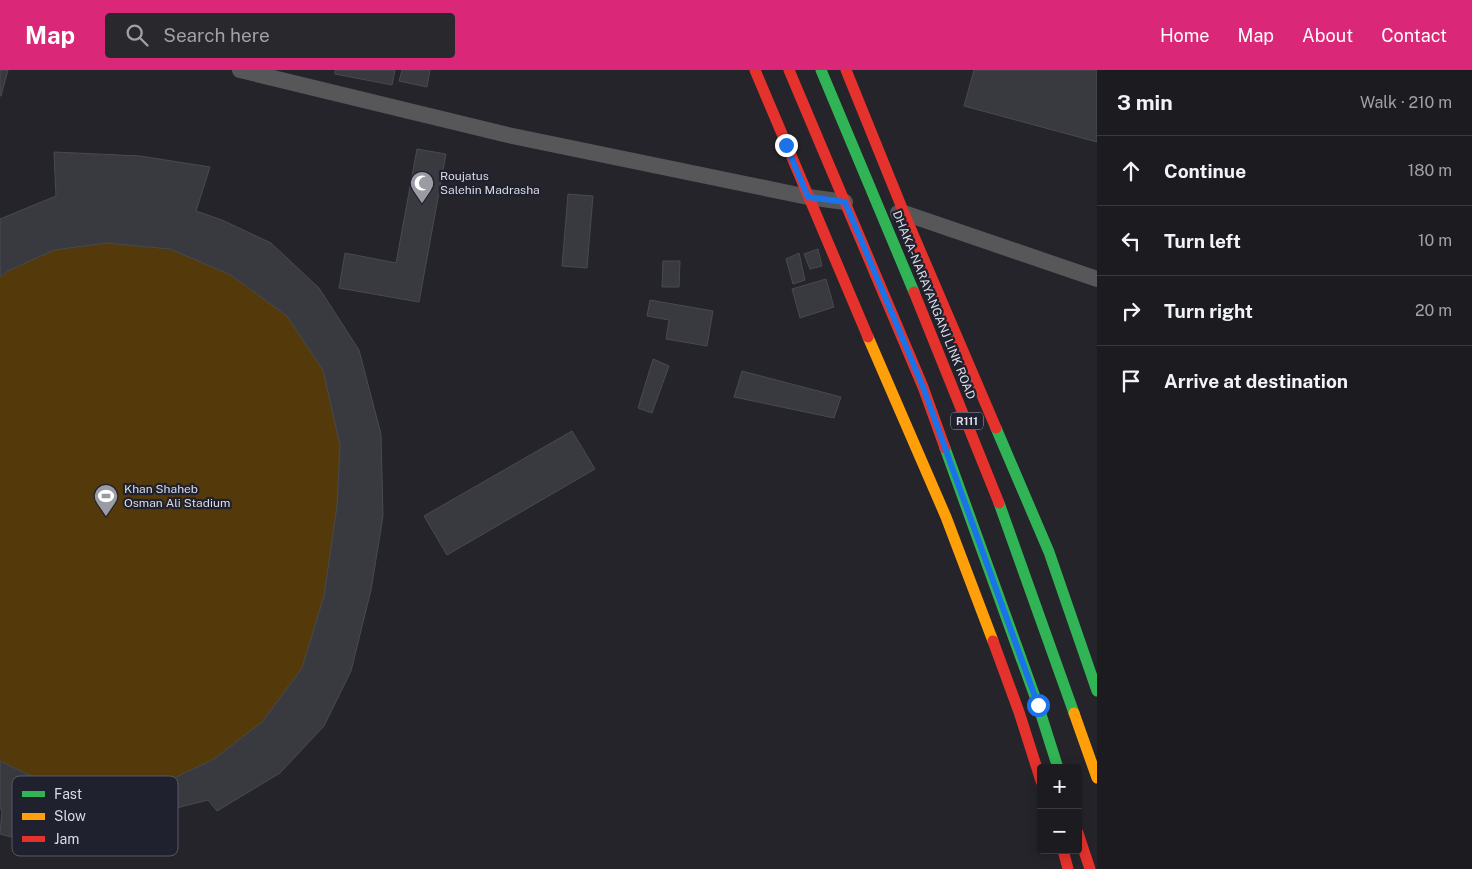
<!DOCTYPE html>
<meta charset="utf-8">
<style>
body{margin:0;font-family:"Public Sans",sans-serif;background:#28282d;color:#f1f3f6}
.controls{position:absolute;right:15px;bottom:15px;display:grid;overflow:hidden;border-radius:5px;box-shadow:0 2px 12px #0003}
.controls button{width:45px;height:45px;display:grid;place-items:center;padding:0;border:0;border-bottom:1px solid #39393e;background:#1b1b20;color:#f1f3f6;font:25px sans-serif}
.stop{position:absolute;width:15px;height:15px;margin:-11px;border:4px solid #1a73e8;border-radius:50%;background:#fff}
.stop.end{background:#1a73e8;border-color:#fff;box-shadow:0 1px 5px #0008}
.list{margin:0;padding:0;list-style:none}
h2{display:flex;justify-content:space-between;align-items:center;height:65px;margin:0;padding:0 20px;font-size:21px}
h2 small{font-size:16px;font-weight:400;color:#a0a1a5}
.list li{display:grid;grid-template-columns:32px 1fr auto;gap:15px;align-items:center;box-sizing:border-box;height:70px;padding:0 20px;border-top:1px solid #39393e}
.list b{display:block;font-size:19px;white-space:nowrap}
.list em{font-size:16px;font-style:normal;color:#a0a1a5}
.icon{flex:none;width:28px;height:28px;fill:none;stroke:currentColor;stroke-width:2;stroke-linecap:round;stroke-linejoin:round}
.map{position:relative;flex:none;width:1097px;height:799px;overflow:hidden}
header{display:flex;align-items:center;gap:30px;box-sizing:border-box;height:70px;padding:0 25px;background:#db2777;color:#fff}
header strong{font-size:24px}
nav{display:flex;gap:28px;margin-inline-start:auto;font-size:18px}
.search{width:350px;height:45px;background:#28282d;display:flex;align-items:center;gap:12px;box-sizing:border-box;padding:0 18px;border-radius:5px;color:#a0a1a5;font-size:19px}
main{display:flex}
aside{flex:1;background:#1b1b20}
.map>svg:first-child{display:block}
.green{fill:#543a0a}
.building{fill:#393a40;stroke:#494a4f}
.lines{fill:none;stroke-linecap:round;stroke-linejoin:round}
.street{stroke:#57575a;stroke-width:16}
.fast{stroke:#30b455;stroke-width:11}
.slow{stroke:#ff9f0a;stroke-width:11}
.jam{stroke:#e5322d;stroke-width:11}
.route{stroke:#1a73e8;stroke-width:6}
.labels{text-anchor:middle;stroke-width:4.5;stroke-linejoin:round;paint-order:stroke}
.shield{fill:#20212e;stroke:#a2a3ad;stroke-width:1}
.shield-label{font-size:11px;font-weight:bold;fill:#dadbe4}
.poi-label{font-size:12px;fill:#dadbe4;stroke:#20212e;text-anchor:start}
.street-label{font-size:12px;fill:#dadbe4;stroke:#20212e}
.key{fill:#20212e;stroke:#585965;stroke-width:1}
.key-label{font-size:14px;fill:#dadbe4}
</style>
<header>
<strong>Map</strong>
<div class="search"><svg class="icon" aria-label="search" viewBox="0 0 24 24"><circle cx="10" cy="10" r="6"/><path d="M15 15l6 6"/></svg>Search here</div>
<nav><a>Home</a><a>Map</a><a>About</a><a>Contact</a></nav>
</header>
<main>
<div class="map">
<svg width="1097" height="799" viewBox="0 0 1097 799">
<rect width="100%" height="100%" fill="#24242a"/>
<path class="green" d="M106 173 170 179 231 205 287 246 323 300 340 375 337 436 324 526 302 598 262 652 214 689 170 710 102 719 38 709 0 691V207L8 201 54 180Z"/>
<path class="building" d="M0 0H8L1 26H0Z
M335 0H395L392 15 335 4Z
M402 0H430L427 17 399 11Z
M974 0H1097V72L964 36Z
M417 79 446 84 419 232 339 218 345 183 396 193Z
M54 82 140 86 210 97 196 141 222 150 271 173 319 218 359 280 381 364 383 446 371 520 351 601 324 656 280 703 217 741 208 730 129 750H67V773H33L0 764 2 740 0 739V691L38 709 102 719 170 710 214 689 262 652 302 598 324 526 337 436 340 375 323 300 287 246 231 205 170 179 106 173 54 180 8 201 0 207V149L56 126Z
M568 124 593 126 587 198 562 196Z
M818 179 822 196 810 199 804 184Z
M799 183 805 210 793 214 786 189Z
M663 191H680L679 217H662Z
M826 209 834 237 800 248 792 219Z
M650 230 713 241 707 276 666 269 669 250 647 246Z
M653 289 669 296 652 343 638 338Z
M742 301 841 327 834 348 734 327Z
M572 361 595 399 447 485 424 446Z"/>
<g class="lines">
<path class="street" d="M240 0 508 65 808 127 845 132
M898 143H904L1097 209"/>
<path class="fast" d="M821 0 914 222
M996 358 1049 482 1097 621
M945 378 1038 635 1058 698
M999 433 1074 643"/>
<path class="slow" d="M868 267 946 447 993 571
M1074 643 1097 708"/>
<path class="jam" d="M755 0 868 267
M789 0 923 317 945 378
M846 0 904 143 996 358
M914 222 999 433
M993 571 1019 642 1041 711
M1078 763 1090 799
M1063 780 1068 799"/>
</g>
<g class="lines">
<path class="route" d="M786 75 808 127 845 132 923 317 1038 635"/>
</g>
<defs>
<g id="mosque-pin" transform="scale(1.25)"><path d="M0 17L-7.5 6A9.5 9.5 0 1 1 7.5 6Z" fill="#9a9ba3" stroke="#20212e"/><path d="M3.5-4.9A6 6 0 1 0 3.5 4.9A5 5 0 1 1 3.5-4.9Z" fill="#fff"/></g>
<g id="stadium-pin" transform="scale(1.25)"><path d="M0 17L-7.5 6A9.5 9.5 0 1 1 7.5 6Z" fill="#9a9ba3" stroke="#20212e"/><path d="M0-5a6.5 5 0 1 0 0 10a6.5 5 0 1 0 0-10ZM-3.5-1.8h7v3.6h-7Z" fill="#fff"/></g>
</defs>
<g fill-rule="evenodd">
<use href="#mosque-pin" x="422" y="113"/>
<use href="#stadium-pin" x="106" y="426"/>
</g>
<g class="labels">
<rect class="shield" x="951" y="342.5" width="32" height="17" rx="4"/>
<g class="shield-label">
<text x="967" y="355">R111</text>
</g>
<g class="poi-label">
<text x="440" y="110">Roujatus<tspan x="440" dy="14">Salehin Madrasha</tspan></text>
<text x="124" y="423">Khan Shaheb<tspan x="124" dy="14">Osman Ali Stadium</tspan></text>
</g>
<g class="street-label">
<text transform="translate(934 235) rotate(68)" y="4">DHAKA-NARAYANGANJ LINK ROAD</text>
</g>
</g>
<rect x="12" y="706" width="166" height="80" rx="8" class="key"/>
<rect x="22" y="721" width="23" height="6" fill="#30b455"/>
<rect x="22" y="743" width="23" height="7" fill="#ff9f0a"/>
<rect x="22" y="766" width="23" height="6" fill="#e5322d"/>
<g class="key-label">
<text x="54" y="729">Fast</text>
<text x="54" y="751">Slow</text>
<text x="54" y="774">Jam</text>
</g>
</svg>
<div class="controls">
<button>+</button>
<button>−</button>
</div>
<div class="stop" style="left:1038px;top:635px"></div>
<div class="stop end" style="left:786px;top:75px"></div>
</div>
<aside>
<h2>3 min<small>Walk · 210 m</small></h2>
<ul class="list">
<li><svg class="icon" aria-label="ahead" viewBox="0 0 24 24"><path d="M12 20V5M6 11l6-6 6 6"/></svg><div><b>Continue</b></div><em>180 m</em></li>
<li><svg class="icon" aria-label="left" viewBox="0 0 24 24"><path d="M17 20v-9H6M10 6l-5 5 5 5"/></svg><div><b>Turn left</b></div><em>10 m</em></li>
<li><svg class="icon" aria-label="right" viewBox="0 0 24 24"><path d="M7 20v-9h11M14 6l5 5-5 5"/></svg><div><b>Turn right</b></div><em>20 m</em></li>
<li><svg class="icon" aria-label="arrive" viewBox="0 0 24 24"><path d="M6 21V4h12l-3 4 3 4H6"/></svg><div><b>Arrive at destination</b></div></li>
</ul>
</aside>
</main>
